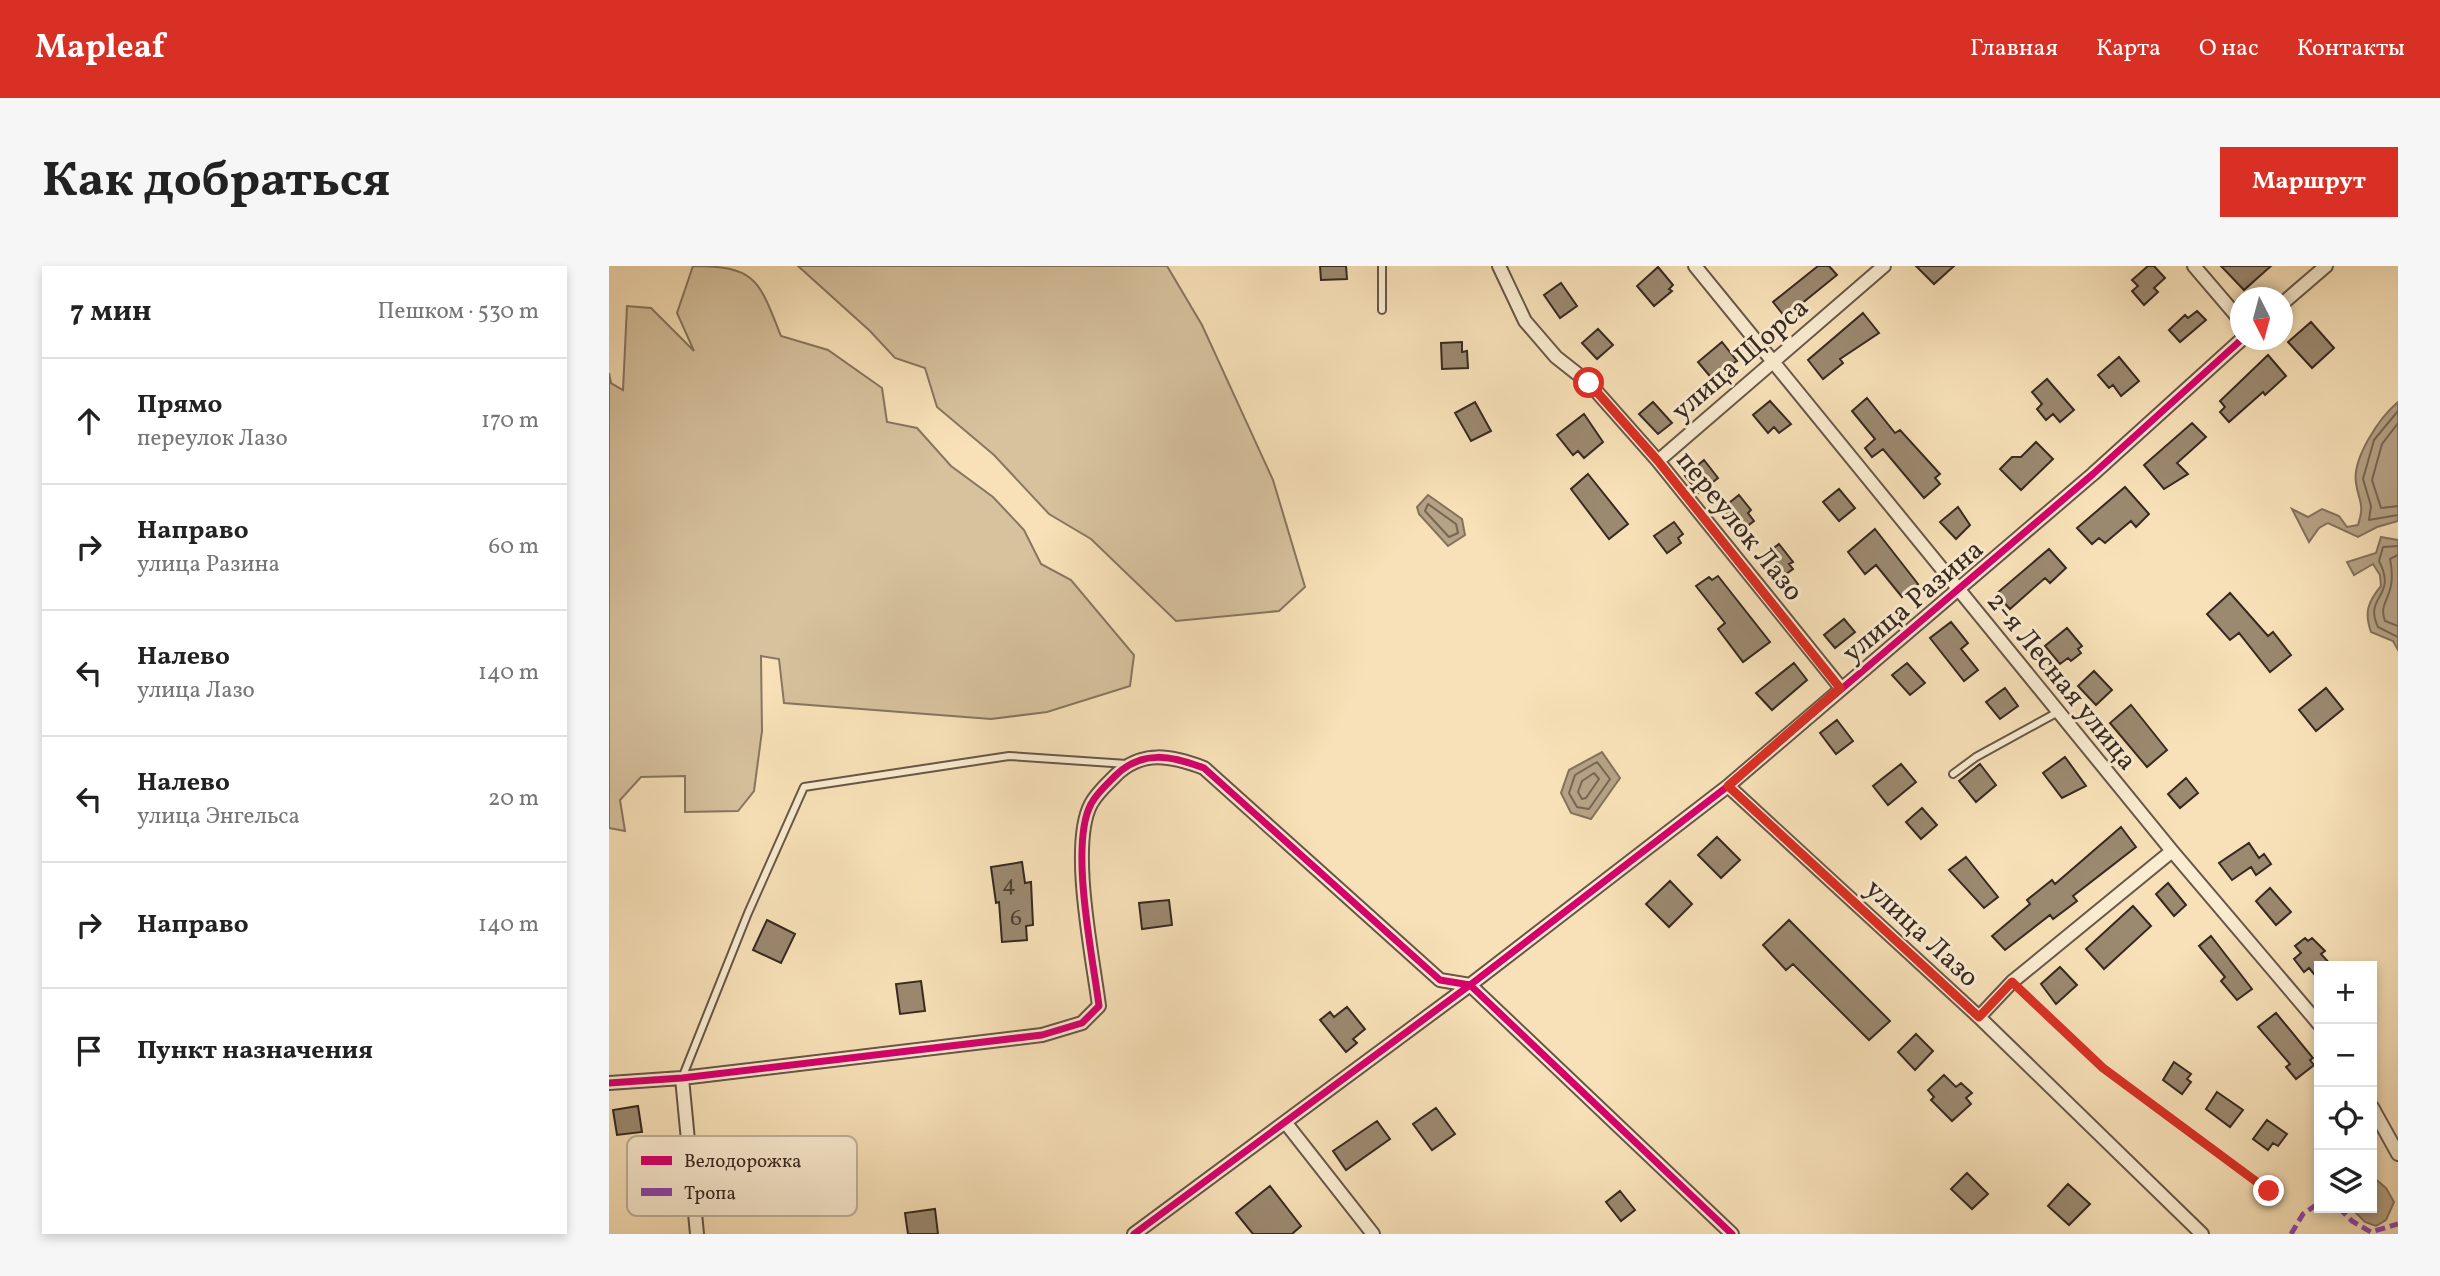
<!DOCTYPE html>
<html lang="ru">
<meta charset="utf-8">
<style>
body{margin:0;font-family:Vollkorn,serif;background:#f6f6f6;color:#222}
.controls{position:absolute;right:21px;bottom:21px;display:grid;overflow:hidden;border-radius:0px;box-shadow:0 4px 10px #0003}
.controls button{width:63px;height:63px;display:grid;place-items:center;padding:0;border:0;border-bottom:2px solid #e0e0e0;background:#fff;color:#222;font:35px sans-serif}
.compass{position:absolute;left:1621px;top:21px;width:63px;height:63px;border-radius:50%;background:#fff;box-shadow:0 4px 10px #0003;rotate:174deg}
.stop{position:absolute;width:21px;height:21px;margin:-16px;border:5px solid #d93025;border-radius:50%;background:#fff}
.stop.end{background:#d93025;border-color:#fff;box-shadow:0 2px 7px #0008}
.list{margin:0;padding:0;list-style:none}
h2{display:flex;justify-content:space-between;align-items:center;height:91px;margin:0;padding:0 28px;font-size:30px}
h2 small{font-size:23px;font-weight:400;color:#767676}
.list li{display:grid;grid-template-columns:46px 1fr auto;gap:21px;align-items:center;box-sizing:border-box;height:126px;padding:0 28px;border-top:2px solid #e0e0e0}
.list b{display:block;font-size:26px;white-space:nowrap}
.list p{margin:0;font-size:23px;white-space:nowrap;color:#767676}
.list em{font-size:23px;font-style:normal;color:#767676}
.icon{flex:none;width:38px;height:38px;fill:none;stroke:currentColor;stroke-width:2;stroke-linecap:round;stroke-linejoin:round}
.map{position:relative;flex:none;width:1789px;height:968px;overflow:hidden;border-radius:0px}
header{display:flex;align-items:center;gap:42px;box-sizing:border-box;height:98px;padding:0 35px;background:#d93025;color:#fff}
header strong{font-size:33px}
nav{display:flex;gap:38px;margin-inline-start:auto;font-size:24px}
.intro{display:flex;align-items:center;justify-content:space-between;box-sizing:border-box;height:168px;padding:0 42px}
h1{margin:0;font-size:49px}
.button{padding:18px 32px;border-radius:0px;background:#d93025;color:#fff;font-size:24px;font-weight:700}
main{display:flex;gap:42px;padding:0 42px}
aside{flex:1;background:#fff;border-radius:0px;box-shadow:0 4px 10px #0003}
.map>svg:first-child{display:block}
.green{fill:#d7c29e;stroke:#877660;stroke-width:2}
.water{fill:#b6a285;stroke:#83725d;stroke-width:2}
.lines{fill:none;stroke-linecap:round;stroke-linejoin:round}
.shore{stroke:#766654;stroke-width:2}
.building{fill:#9b8970;stroke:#372922;stroke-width:2}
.lane-casing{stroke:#675748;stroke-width:10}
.street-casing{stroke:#675748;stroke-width:16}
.path{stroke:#372922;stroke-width:2.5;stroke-dasharray:5 3.5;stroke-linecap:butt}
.lane{stroke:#faecd1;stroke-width:6}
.street{stroke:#faecd1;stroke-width:12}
.quiet{stroke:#8e44ad;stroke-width:5;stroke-dasharray:10 5;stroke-linecap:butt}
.cycleway-casing{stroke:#faecd1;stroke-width:11}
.cycleway{stroke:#d6006c;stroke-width:7}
.route{stroke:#d93025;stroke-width:9}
.labels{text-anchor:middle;stroke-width:6;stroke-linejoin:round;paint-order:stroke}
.number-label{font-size:24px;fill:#504136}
.street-label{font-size:28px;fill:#372922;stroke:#faecd1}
.key{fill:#faecd1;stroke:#c0b29c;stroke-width:2}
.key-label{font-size:19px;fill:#372922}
</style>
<header>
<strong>Mapleaf</strong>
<nav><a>Главная</a><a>Карта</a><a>О нас</a><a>Контакты</a></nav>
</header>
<div class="intro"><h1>Как добраться</h1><a class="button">Маршрут</a></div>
<main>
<aside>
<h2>7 мин<small>Пешком · 530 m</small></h2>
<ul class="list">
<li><svg class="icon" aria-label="ahead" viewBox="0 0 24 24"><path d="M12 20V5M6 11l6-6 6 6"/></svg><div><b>Прямо</b><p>переулок Лазо</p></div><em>170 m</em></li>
<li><svg class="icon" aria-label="right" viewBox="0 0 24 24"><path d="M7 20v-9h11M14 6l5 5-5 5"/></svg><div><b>Направо</b><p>улица Разина</p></div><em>60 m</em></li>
<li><svg class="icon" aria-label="left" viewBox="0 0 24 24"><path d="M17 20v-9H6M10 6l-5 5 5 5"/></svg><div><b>Налево</b><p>улица Лазо</p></div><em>140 m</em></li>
<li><svg class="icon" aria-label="left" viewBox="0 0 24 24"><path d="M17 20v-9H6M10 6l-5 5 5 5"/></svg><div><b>Налево</b><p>улица Энгельса</p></div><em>20 m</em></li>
<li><svg class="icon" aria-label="right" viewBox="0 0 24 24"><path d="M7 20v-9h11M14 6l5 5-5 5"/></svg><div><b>Направо</b></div><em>140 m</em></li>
<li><svg class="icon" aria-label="arrive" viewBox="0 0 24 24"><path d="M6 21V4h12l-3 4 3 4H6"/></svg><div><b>Пункт назначения</b></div></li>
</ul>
</aside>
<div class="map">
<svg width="1789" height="968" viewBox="0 0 1789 968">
<rect width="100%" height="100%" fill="#f8e1b8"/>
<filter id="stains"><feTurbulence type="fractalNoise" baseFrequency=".00286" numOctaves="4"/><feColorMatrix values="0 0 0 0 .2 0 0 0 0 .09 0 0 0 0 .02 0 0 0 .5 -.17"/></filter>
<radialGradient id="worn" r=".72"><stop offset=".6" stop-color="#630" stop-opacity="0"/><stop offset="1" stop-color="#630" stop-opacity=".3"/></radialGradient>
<path class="green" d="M84 0C148 0 150 15 172 70L219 84 273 122 278 156 308 162 342 200 384 231 415 264 432 298 462 314 525 389 521 420 438 446 382 453 175 437 170 393 152 390 153 465 145 525 129 545 76 546V510L32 511 11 534 16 565 0 562V107L2 117 14 124 18 40 42 42 85 85 68 47Z
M189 0H558L593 59 664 214 696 321 670 345 567 355 482 273 440 248 385 189 328 141 316 102 286 92 261 65Z"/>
<path class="water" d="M1789 136V255L1768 261 1749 271 1719 257 1710 262 1700 276 1683 243 1699 251 1713 243 1730 250 1738 261 1749 259C1756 237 1750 237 1747 217 1743 192 1771 151 1789 136Z
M819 229 853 253 856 269 839 280 810 248 808 241Z
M1772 271 1789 274V384L1784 375 1762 366C1755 346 1759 336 1772 320L1771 309 1764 298 1745 309 1738 296 1767 287Z
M993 486 1011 512 982 553 962 547 952 527 960 504Z
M1763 910 1777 922 1785 936 1777 954 1767 960 1756 956 1742 942H1763Z"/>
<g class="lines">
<path class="shore" d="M1789 145 1765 174 1754 213 1762 240 1760 254 1789 249
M1789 157 1773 178 1763 214 1772 242 1789 240
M819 238 847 258 849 267 840 271 816 245Z
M1789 280 1774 281 1770 295C1789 332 1754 329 1769 361L1789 371
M1789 289 1781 293C1789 332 1768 334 1776 355L1789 360
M988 496 1001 513 980 543 968 541 960 527 966 509Z
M985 507 990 513 977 532 973 533 969 526 973 515Z"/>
</g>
<path class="building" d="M711 0H737L738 13 712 14Z
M1209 0H1220L1228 9 1176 51 1164 36Z
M1307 0H1345L1325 18Z
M1539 0H1545L1556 12 1545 22 1549 26 1535 39 1523 25 1529 20 1523 14Z
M1612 0H1662L1635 24Z
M1049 1 1064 19 1060 23 1063 25 1045 40 1028 20Z
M952 17 968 40 951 52 935 29Z
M1588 45 1597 54 1571 76 1560 64 1576 49 1579 52Z
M1254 47 1270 67 1231 93 1234 97 1214 113 1199 94Z
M1702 56 1725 82 1703 102 1679 76Z
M989 63 1004 79 988 93 973 77Z
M853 76V86L858 85 859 102 833 103 832 77Z
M1113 76 1128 95 1123 98 1128 104 1116 114 1112 109 1105 115 1089 96Z
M1659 89 1677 110 1656 129 1654 126 1620 156 1611 146 1616 141 1611 135Z
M1510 91 1530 115 1512 130 1504 119 1500 122 1489 109Z
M1438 113 1465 144 1451 156 1444 148 1437 154 1428 143 1433 138 1423 126Z
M1258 132 1286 167 1291 164 1331 208 1326 212 1331 218 1315 232 1274 183 1263 191 1256 182 1266 173 1243 145Z
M1161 135 1182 158 1170 167 1165 161 1159 167 1144 149Z
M866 136 882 165 862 175 846 147Z
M1044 136 1063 157 1049 168 1030 148Z
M975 148 994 176 975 192 969 185 964 189 948 169Z
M1583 157 1597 171 1568 197 1579 208 1555 223 1535 199Z
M1427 176 1444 193 1412 224 1391 203 1403 191H1412Z
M1095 194 1109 212 1090 227 1076 210Z
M979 208 1019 258 1000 273 962 223Z
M1516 221 1540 248 1527 261 1522 255 1496 277 1490 272 1483 278 1468 262Z
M1230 223 1246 242 1230 255 1214 236Z
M1130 229 1142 244 1139 247 1145 255 1132 265 1111 244Z
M1349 241 1361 259 1347 273 1331 256Z
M1065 256 1074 268 1069 272 1072 277 1058 287 1045 270Z
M1266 263 1309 318 1293 331 1267 299 1256 308 1239 286Z
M1170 278 1184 296 1180 298 1184 303 1174 310 1171 305 1166 309 1152 292Z
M1440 283 1457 302 1441 317 1436 312 1401 343 1387 328Z
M1109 310 1161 376 1134 396 1109 363 1116 357 1087 320 1100 311 1103 314Z
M1621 327 1659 370 1664 366 1682 389 1661 406 1630 367 1621 374 1598 348Z
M1235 353 1246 366 1226 382 1215 369Z
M1342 356 1359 377 1352 383 1369 404 1355 415 1321 372Z
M1458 362 1473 380 1469 383 1472 387 1462 395 1459 392 1451 398 1436 380Z
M1185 397 1198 414 1163 444 1147 427Z
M1298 397 1316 417 1301 429 1283 409Z
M1485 405 1503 424 1487 439 1469 420Z
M1396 422 1409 440 1391 453 1377 436Z
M1717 422 1734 443 1707 465 1690 444Z
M1522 439 1558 484 1538 501 1501 457Z
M1228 454 1244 475 1227 488 1211 467Z
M1456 491 1477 520 1453 532 1434 507Z
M1292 498 1307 516 1279 539 1264 520Z
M1371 498 1387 519 1367 536 1350 515Z
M1577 512 1589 527 1571 542 1559 528Z
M1313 542 1328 559 1312 573 1297 556Z
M1512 561 1527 581 1464 630 1468 635 1444 653 1441 649 1396 684 1383 670 1421 638 1418 634 1443 614 1446 618Z
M1108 571 1131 594 1112 612 1089 589Z
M1640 577 1650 592 1655 588 1662 598 1647 609 1642 601 1623 614 1610 597Z
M1357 591 1389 631 1375 642 1340 604Z
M413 596 416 617 422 616 424 659 417 660 418 674 393 676 390 636 387 637 382 601Z
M1061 615 1083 638 1060 661 1037 638Z
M1559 617 1577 639 1565 650 1547 628Z
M1661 622 1682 646 1667 659 1647 635Z
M560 634 563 659 533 663 530 637Z
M1524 640 1542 660 1495 703 1477 683Z
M158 654 186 668 172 697 144 684Z
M1180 654 1281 755 1260 774 1184 698 1177 704 1154 679Z
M1602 670 1643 723 1628 734 1612 715 1616 711 1590 680Z
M1696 672 1699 675 1703 672 1716 685 1712 688 1723 700H1710V714L1700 702 1695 706 1685 693 1692 687 1686 680Z
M1451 701 1468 719 1447 738 1432 718Z
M312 715 316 745 291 748 287 718Z
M738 741 756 763 744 773 748 777 737 786 711 754 721 746 725 751Z
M1667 747 1704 792 1701 794 1705 799 1687 813 1677 801 1681 798 1649 761Z
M1307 768 1324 785 1306 804 1289 786Z
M1565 796 1582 808 1578 813 1582 816 1573 828 1554 814Z
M1335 809 1347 821 1352 817 1363 827 1357 832 1362 838 1343 855 1322 834 1325 831 1319 824Z
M1608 826 1634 844 1621 861 1597 843Z
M29 840 33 866 8 869 4 844Z
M827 842 846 868 823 884 804 858Z
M1658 854 1678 868 1669 880 1664 877 1659 884 1644 873Z
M768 855 781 873 737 904 724 885Z
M1358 907 1379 928 1363 943 1342 923Z
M1459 918 1481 938 1460 959 1439 940Z
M661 920 692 960 683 968H644L627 947Z
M1011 925 1026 944 1012 955 997 936Z
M326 943 329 968H299L296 947Z"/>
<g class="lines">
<g class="lane-casing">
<path id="lane" d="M773 0V44
M1344 508 1367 491 1449 446
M73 812 139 647 195 521 400 490 518 498"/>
</g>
<g class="street-casing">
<path id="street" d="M890 0 916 55 947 91 980 117 1049 195 1232 422
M1086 0 1563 585 1710 758
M1585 0 1632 55
M1674 37 1717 0
M1049 195 1275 0
M1119 520 1370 751 1593 968
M1370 751 1403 716 1563 585
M73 812 88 968
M0 817 73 812 433 769 473 757 490 740C484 692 460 579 482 538 487 528 498 518 506 510 533 483 563 490 595 502L831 714 861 719 1123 968
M1763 841 1789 888
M676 856 764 968
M525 968 861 719 1119 520 1484 208 1632 74"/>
</g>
<path class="path" d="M1412 726 1494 802 1660 925"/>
<use href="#lane" class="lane"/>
<use href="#street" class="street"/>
<path class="quiet" d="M1730 942 1743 955 1762 966 1789 958
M1682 968 1694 948 1710 937"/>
<g class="cycleway-casing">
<path id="cycleway" d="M0 817 73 812 433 769 473 757 490 740C484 692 460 579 482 538 487 528 498 518 506 510 533 483 563 490 595 502L831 714 861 719 1123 968
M525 968 861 719 1119 520 1484 208 1632 74"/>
</g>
<use href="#cycleway" class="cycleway"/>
</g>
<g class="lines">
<path class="route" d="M980 117 1049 195 1231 422 1119 520 1370 751 1403 716 1494 802 1660 925"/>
</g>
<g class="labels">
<g class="number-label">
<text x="400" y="625">4</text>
<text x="407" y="659">6</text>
</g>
<g class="street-label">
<text transform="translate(1130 92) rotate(-41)" y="10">улица Щорса</text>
<text transform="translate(1132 259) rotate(51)" y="10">переулок Лазо</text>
<text transform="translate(1303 334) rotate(-40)" y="10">улица Разина</text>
<text transform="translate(1454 414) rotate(51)" y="10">2-я Лесная улица</text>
<text transform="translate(1314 666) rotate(43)" y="10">улица Лазо</text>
</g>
</g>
<rect x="18" y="870" width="230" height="80" rx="10" class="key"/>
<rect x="32" y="890" width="31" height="9" fill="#d6006c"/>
<rect x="32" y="922" width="31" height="8" fill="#8e44ad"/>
<g class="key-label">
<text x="75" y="901">Велодорожка</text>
<text x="75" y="933">Тропа</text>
</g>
<rect width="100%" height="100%" filter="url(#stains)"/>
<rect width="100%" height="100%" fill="url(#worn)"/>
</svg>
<div class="controls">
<button>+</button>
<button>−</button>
<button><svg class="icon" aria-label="locate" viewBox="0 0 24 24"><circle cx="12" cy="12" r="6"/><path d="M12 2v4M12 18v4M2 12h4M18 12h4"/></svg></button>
<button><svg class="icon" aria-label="layers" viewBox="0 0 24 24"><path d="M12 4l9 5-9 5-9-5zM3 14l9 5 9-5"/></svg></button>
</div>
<svg class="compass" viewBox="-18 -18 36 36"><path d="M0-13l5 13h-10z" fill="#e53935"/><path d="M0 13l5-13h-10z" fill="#767676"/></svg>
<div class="stop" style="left:980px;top:117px"></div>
<div class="stop end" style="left:1660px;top:925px"></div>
</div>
</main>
